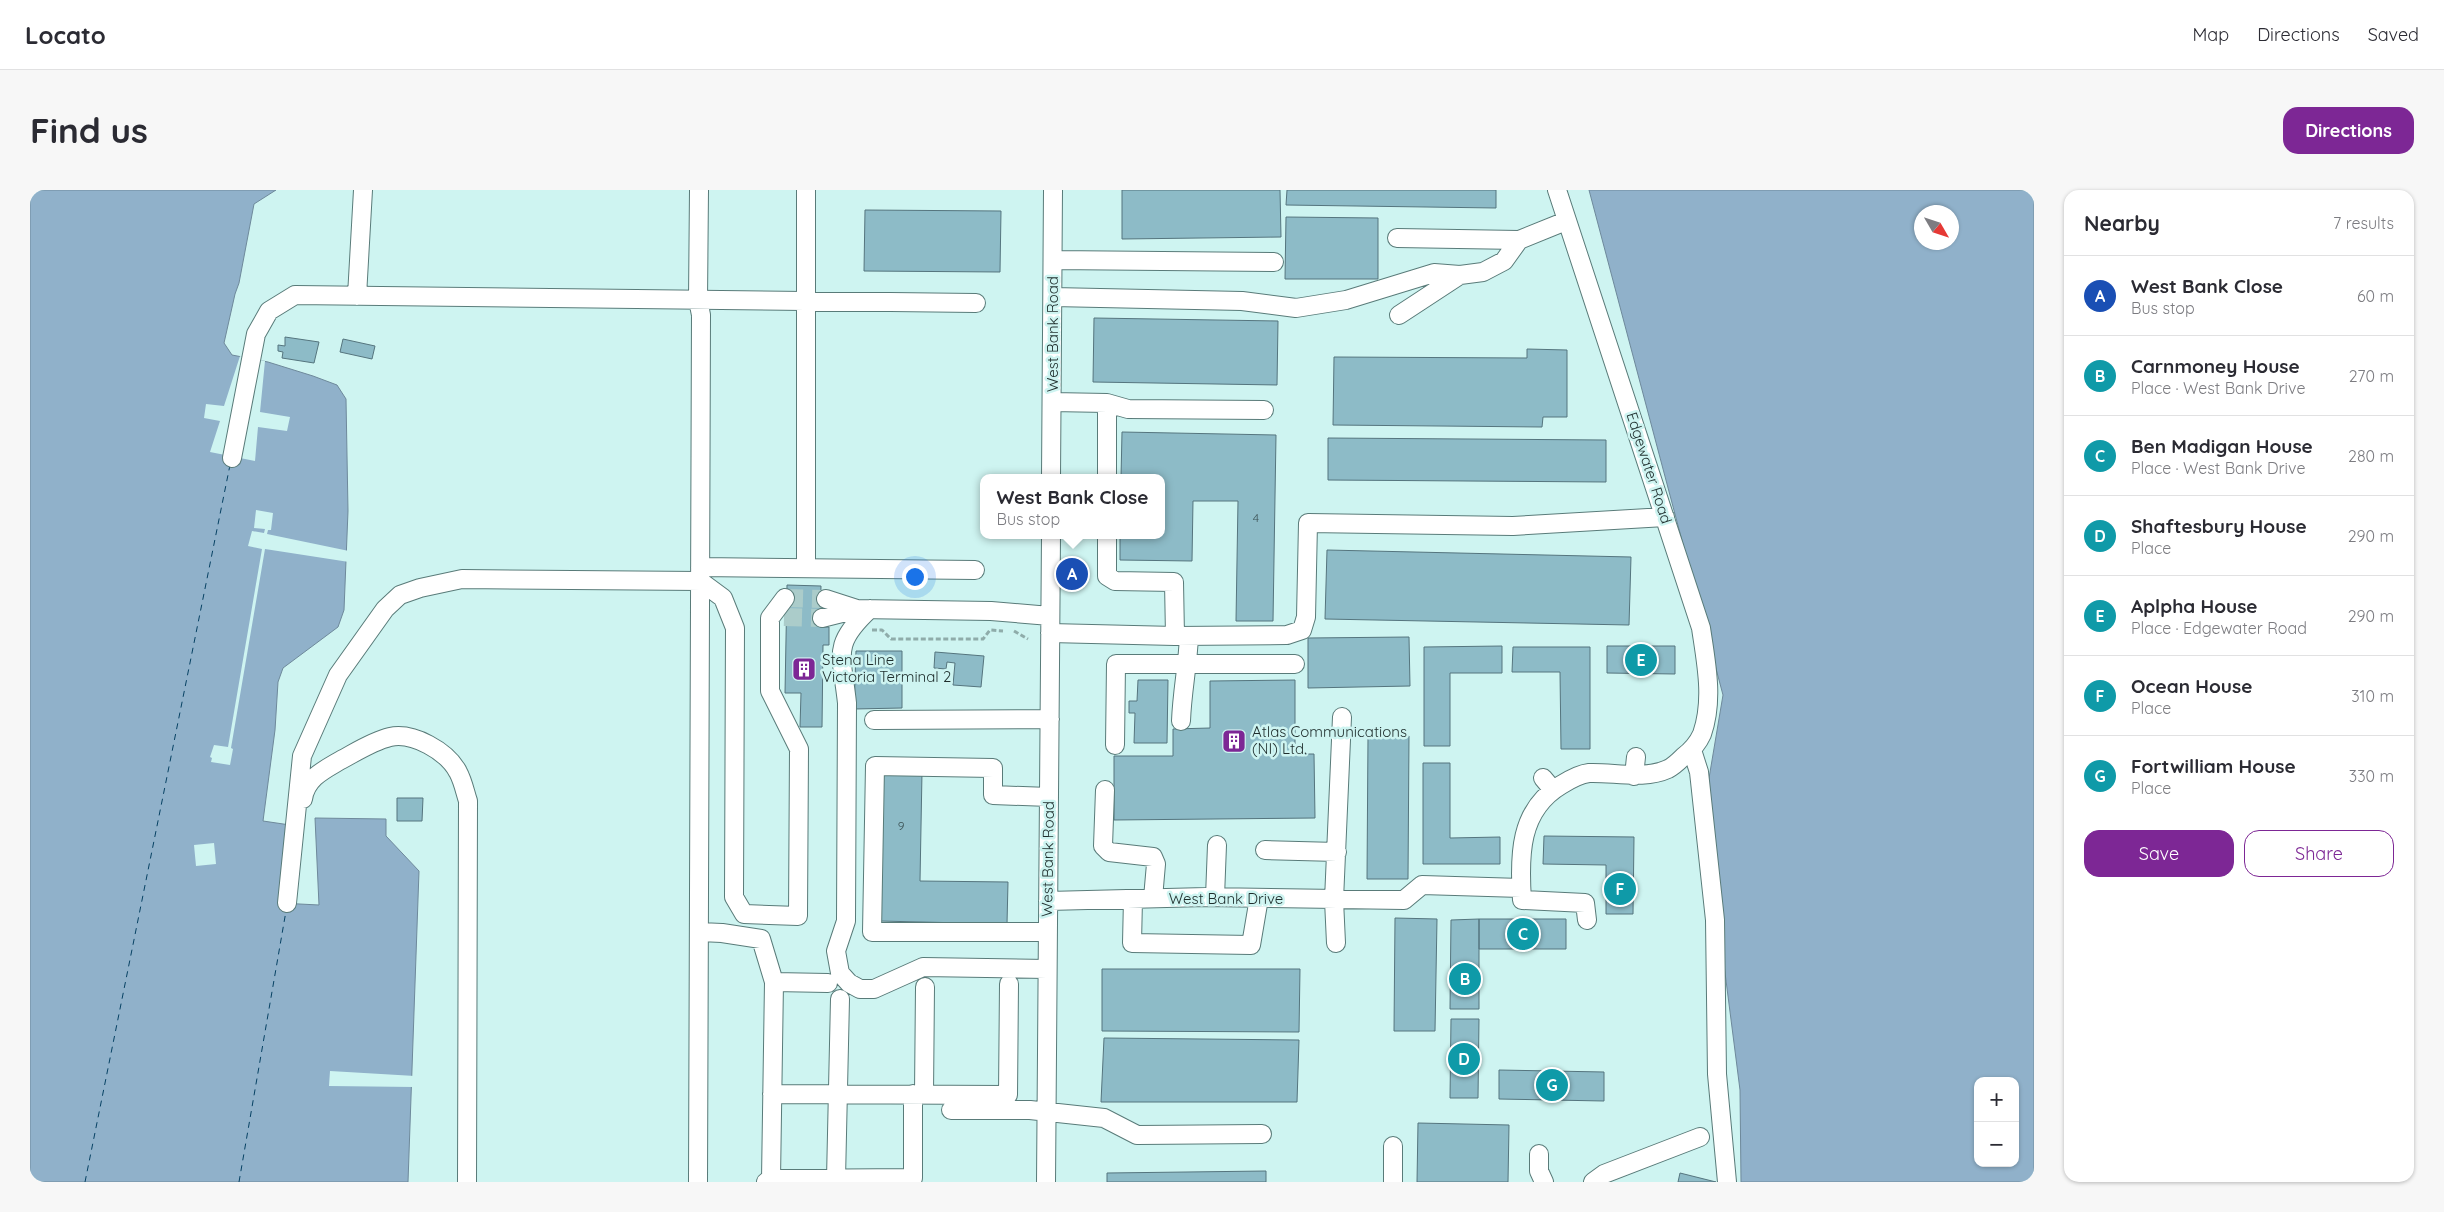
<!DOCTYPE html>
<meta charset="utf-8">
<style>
body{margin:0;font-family:Quicksand,sans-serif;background:#f7f7f7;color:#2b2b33}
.controls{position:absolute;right:15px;bottom:15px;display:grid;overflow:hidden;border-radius:10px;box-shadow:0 1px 4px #0004}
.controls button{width:45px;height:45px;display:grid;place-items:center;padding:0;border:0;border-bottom:1px solid #e1e1e2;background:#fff;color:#2b2b33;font:25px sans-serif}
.compass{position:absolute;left:1884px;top:15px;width:45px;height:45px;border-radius:50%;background:#fff;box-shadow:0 1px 4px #0004;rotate:129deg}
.you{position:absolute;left:884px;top:386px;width:18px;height:18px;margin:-12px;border:4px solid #fff;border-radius:50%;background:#1a73e8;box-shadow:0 0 0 8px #1a73e833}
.badge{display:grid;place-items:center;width:32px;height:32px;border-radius:50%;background:#7d2795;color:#fff;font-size:16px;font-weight:700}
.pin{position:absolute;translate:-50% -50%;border:2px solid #fff;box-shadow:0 1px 5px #0006}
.popup{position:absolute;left:950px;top:284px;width:185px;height:65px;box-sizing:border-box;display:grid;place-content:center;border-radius:10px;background:#fff;filter:drop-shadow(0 1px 4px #0005);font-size:16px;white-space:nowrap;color:#7c7c81}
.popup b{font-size:19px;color:#2b2b33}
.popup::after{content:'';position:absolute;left:50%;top:100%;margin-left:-10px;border:10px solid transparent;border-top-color:#fff}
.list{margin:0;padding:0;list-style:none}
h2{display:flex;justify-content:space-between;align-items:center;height:65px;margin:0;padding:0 20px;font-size:21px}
h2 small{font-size:16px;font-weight:400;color:#7c7c81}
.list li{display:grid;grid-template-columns:32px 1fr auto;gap:15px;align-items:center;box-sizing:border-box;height:80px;padding:0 20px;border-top:1px solid #e1e1e2}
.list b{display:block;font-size:19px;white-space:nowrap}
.list p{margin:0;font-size:16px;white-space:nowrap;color:#7c7c81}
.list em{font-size:16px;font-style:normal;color:#7c7c81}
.actions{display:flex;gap:10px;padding:15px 20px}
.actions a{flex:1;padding:11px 0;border:1px solid #7d2795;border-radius:15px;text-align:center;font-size:18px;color:#7d2795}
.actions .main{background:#7d2795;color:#fff}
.map{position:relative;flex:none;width:2004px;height:992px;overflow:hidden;border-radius:15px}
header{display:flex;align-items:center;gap:30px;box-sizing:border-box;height:70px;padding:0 25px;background:#fff;border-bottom:1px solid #e1e1e2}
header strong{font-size:24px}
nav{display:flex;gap:28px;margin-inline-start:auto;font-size:18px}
.intro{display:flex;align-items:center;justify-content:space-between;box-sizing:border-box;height:120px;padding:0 30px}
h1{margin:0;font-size:35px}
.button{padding:12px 22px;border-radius:15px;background:#7d2795;color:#fff;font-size:18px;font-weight:700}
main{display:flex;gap:30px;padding:0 30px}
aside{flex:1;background:#fff;border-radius:15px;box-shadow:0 1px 4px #0004}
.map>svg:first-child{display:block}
.water{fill:#90b1ca;stroke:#6e899b;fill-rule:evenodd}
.pier{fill:#cef4f1}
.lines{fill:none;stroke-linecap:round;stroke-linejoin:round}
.ferry{stroke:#064163;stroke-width:1;stroke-dasharray:6 5;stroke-linecap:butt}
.building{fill:#8dbbc7;stroke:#55757e}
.minor-tunnel{stroke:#abccca;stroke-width:18;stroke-dasharray:18 9;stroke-linecap:butt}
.minor-casing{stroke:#597b79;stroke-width:20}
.path{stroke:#8facaa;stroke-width:3;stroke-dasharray:5 2.5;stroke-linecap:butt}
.minor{stroke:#fff;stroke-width:18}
.labels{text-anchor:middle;stroke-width:5;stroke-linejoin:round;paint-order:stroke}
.number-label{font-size:12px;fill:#3a5053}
.street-label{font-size:15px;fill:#1e2d2c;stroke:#cef4f1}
.poi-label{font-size:15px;fill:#1e2d2c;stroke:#cef4f1;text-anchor:start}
</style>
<header>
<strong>Locato</strong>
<nav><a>Map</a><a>Directions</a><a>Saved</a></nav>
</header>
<div class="intro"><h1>Find us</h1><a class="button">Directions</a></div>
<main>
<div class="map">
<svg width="2004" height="992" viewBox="0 0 2004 992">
<rect width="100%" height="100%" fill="#cef4f1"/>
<path class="water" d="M0 0H246L224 14 209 93 205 104 194 153 202 165 238 172 283 186 307 195 316 209 318 321 314 420 308 437 253 478 248 492 245 540 233 631 260 635 250 713 289 715 285 628 356 629V646L389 681 378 992H0Z
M1559 0H2004V992H1711L1710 900 1674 618 1693 505ZM1892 22H1922V52H1892ZM1948 891H1985V973H1948Z"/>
<path class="pier" d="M210 166 235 171 230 222 260 227 257 241 228 237 225 271 180 262 190 231 174 228 176 214 194 216Z
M226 320 243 323 241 340H238L237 344 319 361V372L235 359 201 558 203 559 200 575 181 572 182 568 180 567 184 555 198 557 232 359 218 356 222 341 234 343 235 339 224 338Z
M184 653 186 674 166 676 164 655Z
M300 881 385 886 384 897 299 896Z"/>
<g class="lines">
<path class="ferry" d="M55 992 200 275
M209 992 256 721"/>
</g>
<path class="building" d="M1092 0H1250L1251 47 1092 49Z
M1257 0H1466V18L1256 15Z
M835 20 971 21 970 82 834 81Z
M1256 27 1348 28V89H1255Z
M1064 128 1248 131 1247 195 1063 192Z
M255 147 289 152 284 173 252 168 253 162 248 161V155L255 156Z
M313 149 345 156 342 169 310 162Z
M1497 159 1537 160V227H1513L1512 237 1303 235 1304 167 1497 168Z
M1092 242 1246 245 1243 431H1206L1208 311H1163L1162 371 1090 370V345H1131V288H1091Z
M1298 248 1576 250V292L1298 290Z
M1297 360 1601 367 1599 435 1295 429Z
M757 395 791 396 790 437H799V455H793L792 537H770L771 503H755Z
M1379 447 1380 496 1278 498V448Z
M1472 456V483H1420V556H1394V457Z
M1577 456H1645V484L1577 483Z
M1483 457H1560V559H1531L1530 482H1482Z
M826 461H872V518L824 519Z
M905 462 954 466 951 497 923 495 925 473 917 472 916 479 904 478Z
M1108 490H1138L1137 553H1104L1105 523H1099V511H1107Z
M1265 490V564H1284L1285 628 1084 630V566H1143V539L1180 538V491Z
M1338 546H1379L1378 689H1337Z
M1393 573H1420V648L1470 647V674H1393Z
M851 582H892L890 691 978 692 977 734 849 731Z
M367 608H393L392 631H367Z
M1514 646 1604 647 1603 724H1576V675L1513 674Z
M1365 728 1407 729 1405 841H1364Z
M1449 729V819H1420L1421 730Z
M1449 729H1536V759H1449Z
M1072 779H1270L1269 842 1072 841Z
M1421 829H1449L1448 908H1420Z
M1074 848 1269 850 1267 912H1071Z
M1469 880 1574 882V911L1469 909Z
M1388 933 1479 935 1478 992H1387Z
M1236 981V992H1077V983Z
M1650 983 1686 992H1648Z"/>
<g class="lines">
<path class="minor-tunnel" d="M755 408 796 409
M754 427 792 428"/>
<g class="minor-casing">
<path id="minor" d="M1527 0 1671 438C1676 472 1684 510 1672 544 1668 553 1661 561 1653 567 1649 571 1644 576 1638 579 1614 590 1584 582 1559 583 1550 584 1539 590 1531 595 1489 620 1489 666 1492 710L1555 713 1557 730
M1367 48 1489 50 1536 31
M1023 70 1244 72
M327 106 333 0
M1023 107 1212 111 1266 118 1316 110 1404 83 1430 85 1453 82 1474 71 1489 50
M1369 125 1430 85
M1022 212 1077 213 1098 219 1234 220
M202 268 226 144 239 121 265 105 946 113
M1021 288 1023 0
M1077 288V213
M1077 345V386L1085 391 1144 392 1145 446
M670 377 945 380
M776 377V0
M796 409 827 419
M840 419C801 455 812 465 817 513L816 731 806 761 810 783 819 793 830 799H844L893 777 1017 779
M792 428 828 419 961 421 1020 426
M1020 443 1145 446 1257 445 1272 440 1276 427 1278 333 1483 336 1635 327
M844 530 1020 529
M1151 531C1152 502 1158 474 1159 446
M1085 555 1086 474H1265
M1662 560 1669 582 1685 730 1687 884 1697 992
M1604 586 1606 567
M1513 588 1523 600
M1075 600 1073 656 1079 662 1123 667 1126 674 1123 708
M273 609C276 588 294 580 311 570 326 562 343 551 360 547 383 542 417 561 428 582 433 591 435 602 438 611L437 992
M1235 660 1307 662
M1185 707 1187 655
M1103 709 1102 753 1221 755 1229 708
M1018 711 1176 707 1374 710 1392 695 1491 698
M257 713 272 566 308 485 355 419 370 405 390 398 432 389 670 391 693 408 705 438 704 707 714 724 768 726 769 559 740 501V428L755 408
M670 742 692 743 731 749 744 792 741 989 736 992
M1018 742H842L845 576 963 578V605L1019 607
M1306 753 1304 710 1312 527
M744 792 798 793
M742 904 978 905 979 794
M894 904 895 797
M921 920H1000L1074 928 1107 945 1232 944
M1509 964V981L1514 992
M741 989 883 988V904
M806 989 810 809
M668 992 671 125 668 110 669 0
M1016 992 1021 345
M1363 992V956
M1563 992 1574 984 1670 947"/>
</g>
<path class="path" d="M842 440H852L861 449H953L960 440 973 441
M984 441 998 449"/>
<use href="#minor" class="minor"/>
</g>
<defs>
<g id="building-square" transform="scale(1.25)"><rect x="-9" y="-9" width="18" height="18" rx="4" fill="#7d2795" stroke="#cef4f1"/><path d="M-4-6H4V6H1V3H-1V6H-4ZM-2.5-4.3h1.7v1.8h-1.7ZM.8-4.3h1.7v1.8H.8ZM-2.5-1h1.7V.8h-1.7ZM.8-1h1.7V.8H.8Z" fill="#fff"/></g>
</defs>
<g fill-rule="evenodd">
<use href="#building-square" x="774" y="479"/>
<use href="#building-square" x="1204" y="551"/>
</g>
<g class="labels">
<g class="number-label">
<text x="1226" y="332">4</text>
<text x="871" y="640">9</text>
</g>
<g class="street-label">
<text transform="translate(1023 144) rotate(-90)" y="5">West Bank Road</text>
<text transform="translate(1619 278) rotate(72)" y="5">Edgewater Road</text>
<text transform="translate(1018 669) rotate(-89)" y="5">West Bank Road</text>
<text x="1196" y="714">West Bank Drive</text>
</g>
<g class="poi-label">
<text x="792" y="475">Stena Line<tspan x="792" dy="17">Victoria Terminal 2</tspan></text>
<text x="1222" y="547">Atlas Communications<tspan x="1222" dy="17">(NI) Ltd.</tspan></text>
</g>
</g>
</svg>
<div class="controls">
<button>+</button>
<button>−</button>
</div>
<svg class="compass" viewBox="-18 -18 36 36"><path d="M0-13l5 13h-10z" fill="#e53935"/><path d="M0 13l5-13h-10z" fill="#7c7c81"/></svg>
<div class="you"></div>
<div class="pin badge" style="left:1042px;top:384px;background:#1a4fb4">A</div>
<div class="popup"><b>West Bank Close</b>Bus stop</div>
<div class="pin badge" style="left:1435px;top:789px;background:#0f9aa8">B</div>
<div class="pin badge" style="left:1493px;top:744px;background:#0f9aa8">C</div>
<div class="pin badge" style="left:1434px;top:869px;background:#0f9aa8">D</div>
<div class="pin badge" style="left:1611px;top:470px;background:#0f9aa8">E</div>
<div class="pin badge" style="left:1590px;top:699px;background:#0f9aa8">F</div>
<div class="pin badge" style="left:1522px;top:895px;background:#0f9aa8">G</div>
</div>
<aside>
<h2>Nearby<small>7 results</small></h2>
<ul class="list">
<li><span class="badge" style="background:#1a4fb4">A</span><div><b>West Bank Close</b><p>Bus stop</p></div><em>60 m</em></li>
<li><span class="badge" style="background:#0f9aa8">B</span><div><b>Carnmoney House</b><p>Place · West Bank Drive</p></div><em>270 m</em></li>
<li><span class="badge" style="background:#0f9aa8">C</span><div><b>Ben Madigan House</b><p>Place · West Bank Drive</p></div><em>280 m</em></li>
<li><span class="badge" style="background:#0f9aa8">D</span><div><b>Shaftesbury House</b><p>Place</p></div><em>290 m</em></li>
<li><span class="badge" style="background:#0f9aa8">E</span><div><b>Aplpha House</b><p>Place · Edgewater Road</p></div><em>290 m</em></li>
<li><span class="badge" style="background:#0f9aa8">F</span><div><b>Ocean House</b><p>Place</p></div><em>310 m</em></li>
<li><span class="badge" style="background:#0f9aa8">G</span><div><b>Fortwilliam House</b><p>Place</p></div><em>330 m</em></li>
</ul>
<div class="actions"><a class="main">Save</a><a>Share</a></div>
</aside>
</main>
